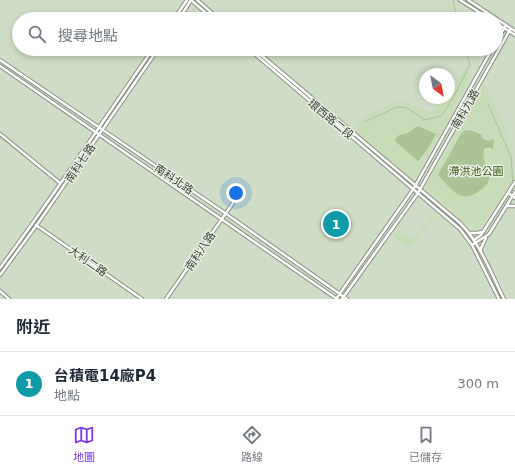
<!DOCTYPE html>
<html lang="zh-TW">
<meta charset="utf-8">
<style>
body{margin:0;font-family:"DejaVu Sans","Noto Sans TC",sans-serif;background:#f6f6f7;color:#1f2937}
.compass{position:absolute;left:419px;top:68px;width:36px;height:36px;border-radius:50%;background:#fff;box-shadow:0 2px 6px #0003;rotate:148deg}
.you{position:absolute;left:236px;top:193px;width:14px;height:14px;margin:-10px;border:3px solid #fff;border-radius:50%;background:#1a73e8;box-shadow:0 0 0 6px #1a73e833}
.badge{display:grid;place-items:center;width:26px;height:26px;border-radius:50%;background:#7c3aed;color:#fff;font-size:13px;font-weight:700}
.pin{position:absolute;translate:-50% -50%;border:2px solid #fff;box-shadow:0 1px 4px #0006}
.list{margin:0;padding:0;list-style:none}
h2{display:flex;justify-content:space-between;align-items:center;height:52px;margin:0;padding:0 16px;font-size:17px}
h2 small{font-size:13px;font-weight:400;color:#747a83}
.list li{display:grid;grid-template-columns:26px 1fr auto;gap:12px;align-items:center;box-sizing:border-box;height:64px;padding:0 16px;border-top:1px solid #e0e1e3}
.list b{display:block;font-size:15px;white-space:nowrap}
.list p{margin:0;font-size:13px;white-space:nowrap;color:#747a83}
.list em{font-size:13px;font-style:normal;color:#747a83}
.icon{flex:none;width:22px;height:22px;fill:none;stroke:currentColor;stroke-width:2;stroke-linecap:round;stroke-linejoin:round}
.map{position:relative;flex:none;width:515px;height:299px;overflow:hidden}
.search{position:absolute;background:#fff;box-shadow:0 2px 6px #0003;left:12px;right:12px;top:12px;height:44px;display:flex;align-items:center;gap:10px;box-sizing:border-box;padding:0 14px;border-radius:22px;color:#747a83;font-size:15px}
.sheet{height:116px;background:#fff}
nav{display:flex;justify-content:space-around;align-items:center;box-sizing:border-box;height:56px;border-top:1px solid #e0e1e3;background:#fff;font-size:11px;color:#747a83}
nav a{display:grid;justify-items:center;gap:2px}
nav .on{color:#7c3aed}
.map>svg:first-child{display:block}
.built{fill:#d0ddc6;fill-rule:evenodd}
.green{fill:#c8dcb8}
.water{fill:#aac294}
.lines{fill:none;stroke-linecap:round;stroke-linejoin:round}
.stream{stroke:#aac294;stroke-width:1}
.minor-casing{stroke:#878f80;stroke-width:4.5}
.minor{stroke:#fff;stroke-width:2.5}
.labels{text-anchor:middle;stroke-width:3;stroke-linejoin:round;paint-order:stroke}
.street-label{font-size:11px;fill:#393d36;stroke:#e9f2e2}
.park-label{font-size:11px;fill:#34520d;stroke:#e9f2e2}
</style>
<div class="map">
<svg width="515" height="299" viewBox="0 0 515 299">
<rect width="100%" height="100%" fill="#dce5d5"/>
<path class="built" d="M0 0H515V299H0ZM19 19H496V49H19ZM425 74H449V98H425Z"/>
<path class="green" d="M466 69 471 78 417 176 411 178 358 133 356 128V124L371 113 399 100 431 113 443 98H449V90Z
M485 84 502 121 513 156 515 178 486 220 478 230 469 226 425 188Z
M434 212 437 214 410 248 394 237 399 230 413 240Z"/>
<path class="water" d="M418 126 436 134 427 150 418 161 395 141C398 134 400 135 406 134 410 132 414 128 418 126Z
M465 130 473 131 482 135V138L488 141 494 139 493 149 489 147 484 149C481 163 490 168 489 179 488 185 483 188 479 191 461 206 450 187 438 175L461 134Z"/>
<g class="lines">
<path class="stream" d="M453 0 457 19
M488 104 511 157 513 184
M364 122 397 107 407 108 425 120 441 116 454 96 470 65 465 49"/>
<g class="minor-casing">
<path id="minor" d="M191 0 213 19
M197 0 219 19
M460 0 490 19
M468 0 515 31
M174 19 187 0
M179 19 191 0
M496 23 515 35
M496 42 506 25
M249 49 460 229 472 245 499 299
M254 49 460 223C480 243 491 273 504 299
M0 60 225 213 347 299
M0 66 337 299
M0 134 60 183
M508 193 515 198
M507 206H515
M36 225 142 299
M470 233H477L482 232
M474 240 481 235 515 182
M472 245 489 234 515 192
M481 253V248L486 238
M0 268C53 197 102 122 153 49
M0 275 36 226 158 49
M0 291 9 299
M166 299 233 203
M336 299 414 188 492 49
M342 299 418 193 511 28"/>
</g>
<use href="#minor" class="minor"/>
</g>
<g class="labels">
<g class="street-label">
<text transform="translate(465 109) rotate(-60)" y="4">南科九路</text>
<text transform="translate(331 119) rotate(40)" y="4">環西路二段</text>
<text transform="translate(80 163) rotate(-56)" y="4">南科七路</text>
<text transform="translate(174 179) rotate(34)" y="4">南科北路</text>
<text transform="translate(200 251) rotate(-56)" y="4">南科八路</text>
<text transform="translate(88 261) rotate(35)" y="4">大利二路</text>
</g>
<g class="park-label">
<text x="476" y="175">滯洪池公園</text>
</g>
</g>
</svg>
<svg class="compass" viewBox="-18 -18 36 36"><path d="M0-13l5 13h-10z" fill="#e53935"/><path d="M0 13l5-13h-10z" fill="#747a83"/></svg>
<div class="you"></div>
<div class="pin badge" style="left:336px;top:224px;background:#0f9aa8">1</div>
<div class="search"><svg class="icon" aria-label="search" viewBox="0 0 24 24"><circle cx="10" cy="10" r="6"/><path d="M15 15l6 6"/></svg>搜尋地點</div>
</div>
<section class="sheet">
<h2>附近<small></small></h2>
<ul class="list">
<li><span class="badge" style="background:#0f9aa8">1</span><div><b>台積電14廠P4</b><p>地點</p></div><em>300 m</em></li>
</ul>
</section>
<nav>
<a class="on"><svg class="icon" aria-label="map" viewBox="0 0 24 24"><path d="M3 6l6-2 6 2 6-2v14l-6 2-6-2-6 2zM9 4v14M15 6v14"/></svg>地圖</a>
<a><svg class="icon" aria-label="directions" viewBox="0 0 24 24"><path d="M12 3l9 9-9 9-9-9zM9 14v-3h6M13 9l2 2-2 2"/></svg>路線</a>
<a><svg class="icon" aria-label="saved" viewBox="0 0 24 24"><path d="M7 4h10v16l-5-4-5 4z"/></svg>已儲存</a>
</nav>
